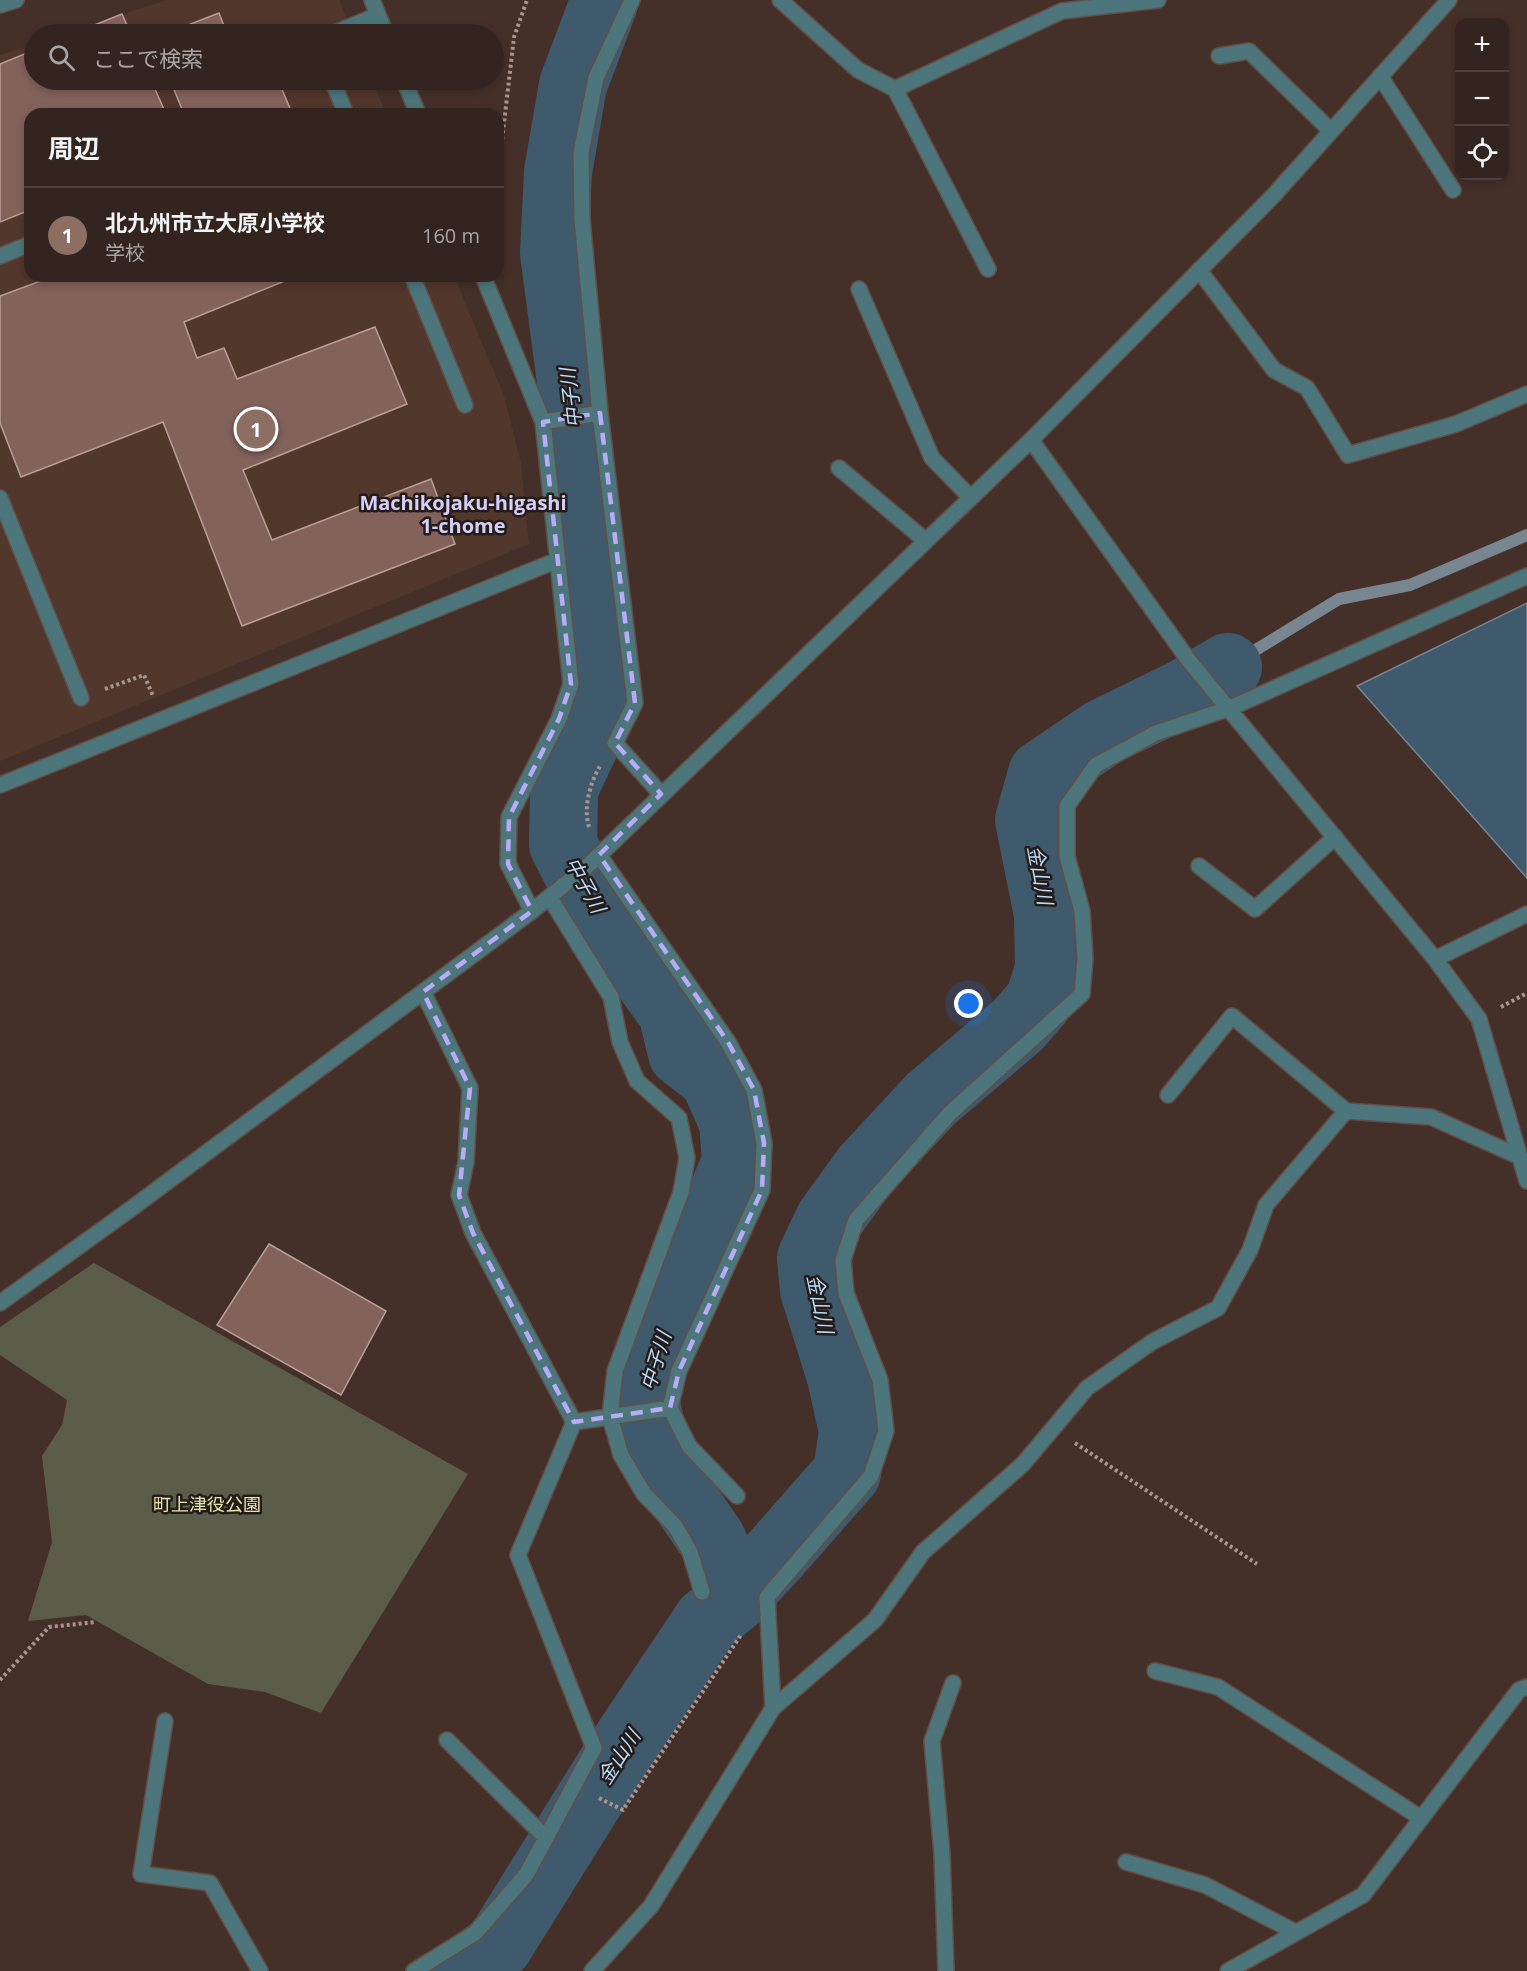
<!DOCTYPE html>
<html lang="ja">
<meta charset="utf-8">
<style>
body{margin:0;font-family:"Open Sans","Noto Sans JP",sans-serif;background:#3f302c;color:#f1f3f6}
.controls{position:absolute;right:18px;top:18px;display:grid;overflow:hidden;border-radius:12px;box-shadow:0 3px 9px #0003}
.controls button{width:54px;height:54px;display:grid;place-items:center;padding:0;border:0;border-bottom:2px solid #4e413d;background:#34241f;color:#f1f3f6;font:30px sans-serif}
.you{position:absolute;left:969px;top:1004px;width:21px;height:21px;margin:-15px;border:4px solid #fff;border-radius:50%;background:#1a73e8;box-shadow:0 0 0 9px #1a73e833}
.badge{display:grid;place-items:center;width:39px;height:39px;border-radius:50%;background:#1a73e8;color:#fff;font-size:20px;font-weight:700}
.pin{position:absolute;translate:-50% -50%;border:3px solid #fff;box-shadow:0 2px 6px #0006}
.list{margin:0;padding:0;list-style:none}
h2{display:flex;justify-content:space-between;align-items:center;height:78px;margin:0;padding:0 24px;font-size:26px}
h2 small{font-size:20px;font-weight:400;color:#a9a4a4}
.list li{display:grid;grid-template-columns:39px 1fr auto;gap:18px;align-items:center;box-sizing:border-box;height:96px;padding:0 24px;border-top:2px solid #4e413d}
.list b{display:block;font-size:22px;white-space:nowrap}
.list p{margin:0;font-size:20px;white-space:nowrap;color:#a9a4a4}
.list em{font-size:20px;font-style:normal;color:#a9a4a4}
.icon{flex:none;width:33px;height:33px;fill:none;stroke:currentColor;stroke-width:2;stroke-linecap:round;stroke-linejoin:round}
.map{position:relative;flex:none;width:1527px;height:1971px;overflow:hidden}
.search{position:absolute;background:#34241f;box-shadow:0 3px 9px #0003;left:24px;top:24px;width:480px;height:66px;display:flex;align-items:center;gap:15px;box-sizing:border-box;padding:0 21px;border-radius:33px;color:#a9a4a4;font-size:22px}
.panel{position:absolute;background:#34241f;box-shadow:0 3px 9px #0003;left:24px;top:108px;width:480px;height:174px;border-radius:18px}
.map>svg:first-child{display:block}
.built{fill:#52372c}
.green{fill:#5b5d4a}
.water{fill:#405a6d;stroke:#788692;stroke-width:1.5}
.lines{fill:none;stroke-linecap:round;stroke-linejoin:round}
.stream{stroke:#788692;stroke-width:12}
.river{stroke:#405a6d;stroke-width:68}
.building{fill:#83625c;stroke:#ba9e99;stroke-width:1.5}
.service-casing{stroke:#624e48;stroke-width:18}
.minor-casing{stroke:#624e48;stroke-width:18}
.tertiary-casing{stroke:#624e48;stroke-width:18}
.path{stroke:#a79690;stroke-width:4;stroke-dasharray:3 3;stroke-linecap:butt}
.service{stroke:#4c767b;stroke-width:15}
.minor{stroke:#4c767b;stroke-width:15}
.tertiary{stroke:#4c767b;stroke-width:15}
.marked{fill:none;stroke:#b8abf7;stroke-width:4.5;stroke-dasharray:12 8;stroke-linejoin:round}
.labels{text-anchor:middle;stroke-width:5;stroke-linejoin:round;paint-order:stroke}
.park-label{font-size:18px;fill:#e4e8af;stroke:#251b18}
.water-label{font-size:20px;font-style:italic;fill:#b5ddfb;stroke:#251b18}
.neighbourhood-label{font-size:20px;font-weight:bold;fill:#d5cffa;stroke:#251b18}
</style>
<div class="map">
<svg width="1527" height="1971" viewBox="0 0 1527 1971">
<rect width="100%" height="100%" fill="#453029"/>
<path class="built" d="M167 0H339L353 34H62Z
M34 44V80H372L386 114H30V276H454L504 396 521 463 529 544 0 761V55Z"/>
<path class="green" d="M94 1263 468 1474 321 1713 265 1692 208 1684 86 1615 28 1621 52 1542 42 1456 62 1425 67 1400 0 1355V1327Z"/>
<path class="water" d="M1527 603V878L1357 686Z"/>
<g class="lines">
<path class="stream" d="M1228 667 1339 599 1410 585 1527 535"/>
<path class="river" d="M605 0 573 85 558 172 554 253 573 397 606 699 564 789 563 844 594 905 672 1012 682 1053 713 1077 733 1122 736 1162 658 1347 644 1397 660 1464 712 1540 724 1566 733 1600
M466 1971 499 1945 618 1754 707 1621 733 1600 775 1555 847 1473 853 1431 841 1377 814 1290 811 1258 829 1220 866 1169 931 1099 1018 1025 1039 1001 1049 969 1048 914 1029 820 1042 774 1104 732 1182 694 1228 667"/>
</g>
<path class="building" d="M219 13 227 34H165Z
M122 14 131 34H72Z
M34 50V80H151L166 114H30V210L0 222V64Z
M170 80H278L292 113 184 114Z
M54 276H297L184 322 197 358 224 348 237 379 375 327 407 404 243 470 272 540 431 479 455 544 242 626 163 422 21 477 0 423V296Z
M269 1244 386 1311 341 1395 217 1325Z"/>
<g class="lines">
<g class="service-casing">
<path id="service" d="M332 34 378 15
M1219 56 1249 51 1331 131
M332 80 346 114
M0 256 30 244
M412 276 465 405
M859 289 932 458 971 498
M839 468 926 541
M0 498 81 698
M1199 866 1255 909 1335 837
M1168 1095 1232 1016 1346 1111
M1155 1671 1218 1687 1421 1818
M773 1708 767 1597 871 1476 886 1431 880 1380 846 1293 843 1260 856 1220 950 1113 1082 994 1085 959 1082 911 1067 856V806L1096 765 1156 733 1230 708
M165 1721 141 1874 210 1883 260 1971
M1126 1862 1205 1885 1295 1932
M946 1971 942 1854 932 1741 953 1683"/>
</g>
<g class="minor-casing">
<path id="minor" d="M372 0 386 34
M632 0 596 78 581 152 582 219 600 413 635 703 615 743 661 794
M780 0 858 70 895 89 1062 11 1158 0
M1380 76 1453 190
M404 80 418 114
M895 89 988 269
M1199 270 1274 370 1307 388 1348 455 1456 424 1527 394
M483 276 543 422 571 684 559 719 509 817 508 864 532 911
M543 422 600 413
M1031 440 1190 662 1435 959 1479 1019 1527 1181
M1230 708 1527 576
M0 785 558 560
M599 855 728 1042 754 1090 764 1143 762 1190 679 1371 670 1408 689 1446 737 1496
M550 898 611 997 620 1042 637 1081 679 1118 687 1158 681 1192 615 1371 610 1417 621 1455 644 1494 675 1526 690 1552 702 1592
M1435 959 1527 914
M574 1422 670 1408
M447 1740 546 1838
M414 1971 475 1933 526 1875 594 1748 518 1555 574 1422 473 1233 459 1195 466 1162 470 1088 423 992
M592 1971 651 1906 773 1708 875 1620 923 1552 1023 1464 1087 1388 1152 1342 1218 1308 1250 1250 1266 1205 1346 1111 1431 1117 1520 1157
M1228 1971 1363 1895 1519 1690 1527 1687"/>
</g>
<g class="tertiary-casing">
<path id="tertiary" d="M0 5 16 0
M0 1303 128 1211 532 911 591 863 1031 440 1273 196 1449 0"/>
</g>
<path class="path" d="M498 175 514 37 527 0
M105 689 144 675 153 696
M589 827C583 808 590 783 600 766
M1501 1007 1527 993
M1075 1443 1257 1564
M0 1680 49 1627 96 1622
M599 1798 623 1810 741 1635"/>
<use href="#service" class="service"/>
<use href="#minor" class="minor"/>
<use href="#tertiary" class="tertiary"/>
</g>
<path class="marked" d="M600 413 635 703 615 743 661 794 599 855 728 1042 754 1090 764 1143 762 1190 679 1371 670 1408 574 1422 473 1233 459 1195 470 1088 423 992 532 911 508 864 509 817 559 719 571 684 543 422Z"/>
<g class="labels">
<g class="park-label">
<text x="207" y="1511">町上津役公園</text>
</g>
<g class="water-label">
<text transform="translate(571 398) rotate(-97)" y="7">中子川</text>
<text transform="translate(1040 875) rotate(79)" y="7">金山川</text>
<text transform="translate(585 885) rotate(61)" y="7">中子川</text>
<text transform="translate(820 1304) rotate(78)" y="7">金山川</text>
<text transform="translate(656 1361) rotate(-73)" y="7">中子川</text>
<text transform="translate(619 1757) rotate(-57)" y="7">金山川</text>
</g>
<g class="neighbourhood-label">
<text x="463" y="510">Machikojaku-higashi<tspan x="463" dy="23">1-chome</tspan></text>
</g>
</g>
</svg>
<div class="controls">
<button>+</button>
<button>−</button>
<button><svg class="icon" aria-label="locate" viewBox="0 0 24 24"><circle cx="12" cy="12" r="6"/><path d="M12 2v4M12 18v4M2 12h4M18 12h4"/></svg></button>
</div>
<div class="you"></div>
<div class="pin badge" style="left:256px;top:429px;background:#8d6e63">1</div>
<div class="search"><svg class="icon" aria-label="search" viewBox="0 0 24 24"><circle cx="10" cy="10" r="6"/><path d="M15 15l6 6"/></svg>ここで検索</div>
<section class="panel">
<h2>周辺<small></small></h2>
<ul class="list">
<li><span class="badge" style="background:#8d6e63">1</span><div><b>北九州市立大原小学校</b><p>学校</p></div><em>160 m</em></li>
</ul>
</section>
</div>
